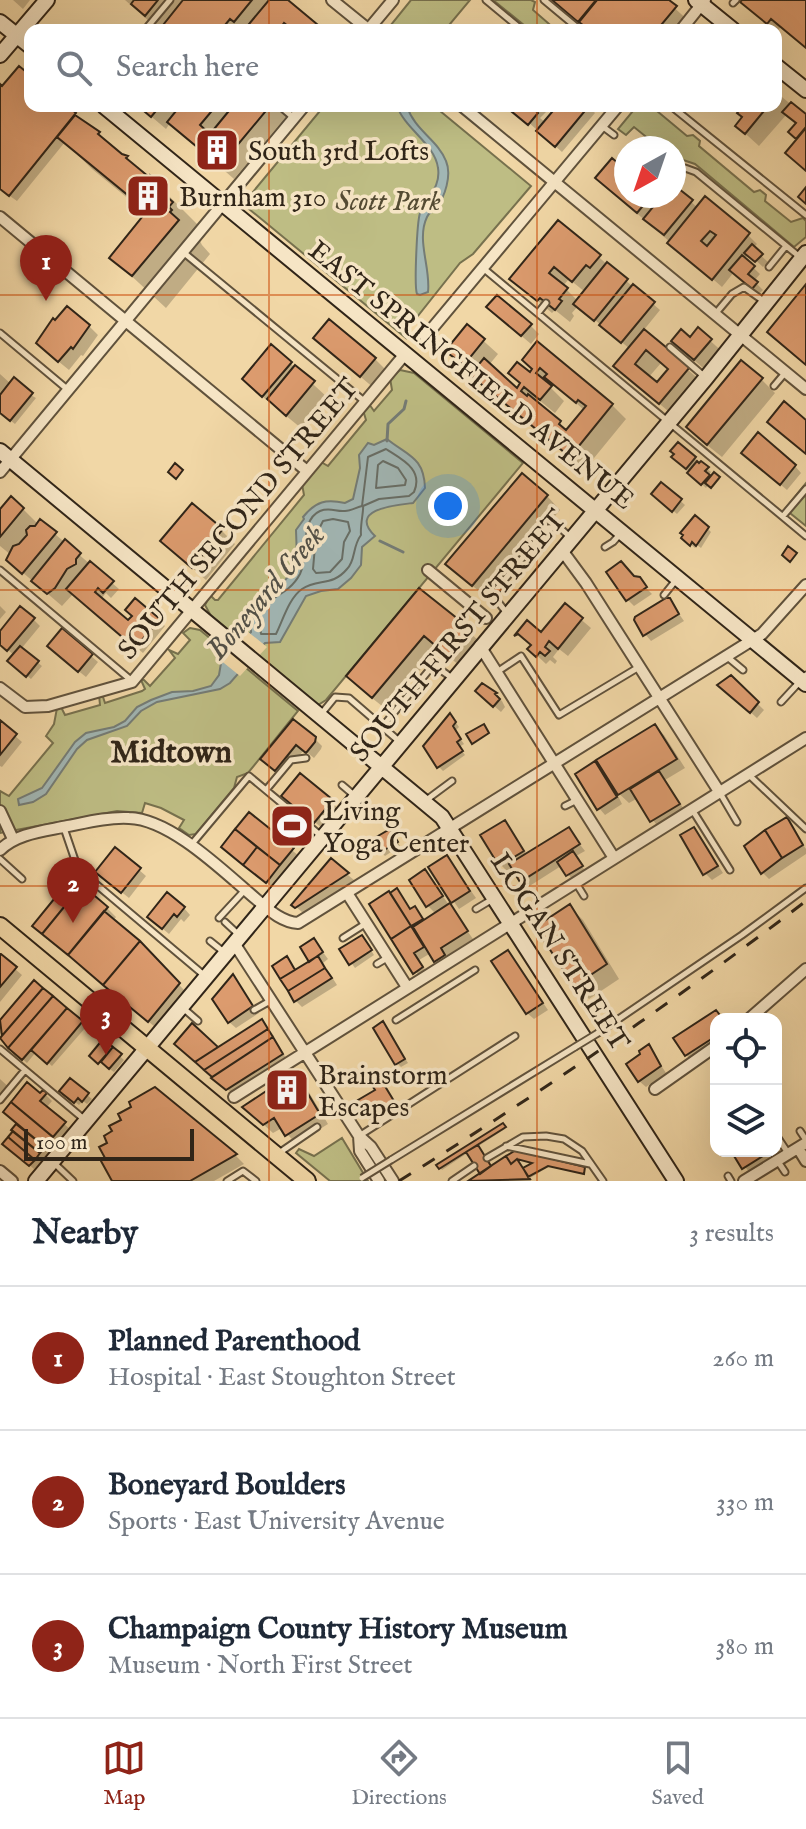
<!DOCTYPE html>
<meta charset="utf-8">
<style>
body{margin:0;font-family:"IM FELL English",serif;background:#f2f2f3;color:#1f2937}
.controls{position:absolute;right:24px;bottom:24px;display:grid;overflow:hidden;border-radius:16px;box-shadow:0 8px 32px #0002}
.controls button{width:72px;height:72px;display:grid;place-items:center;padding:0;border:0;border-bottom:2px solid #e0e1e3;background:#fff;color:#1f2937;font:40px sans-serif}
.compass{position:absolute;left:614px;top:136px;width:72px;height:72px;border-radius:50%;background:#fff;box-shadow:0 8px 32px #0002;rotate:220deg}
.scale{position:absolute;left:24px;bottom:20px;width:170px;box-sizing:border-box;padding-left:8px;border:4px solid #302518;border-top:0;font-size:22px;line-height:28px;white-space:nowrap;color:#302518;-webkit-text-stroke:6px #f6e5c5;paint-order:stroke}
.you{position:absolute;left:448px;top:506px;width:28px;height:28px;margin:-20px;border:6px solid #fff;border-radius:50%;background:#1a73e8;box-shadow:0 0 0 12px #1a73e833}
.badge{display:grid;place-items:center;width:52px;height:52px;border-radius:50%;background:#8f2418;color:#fff;font-size:26px;font-weight:700}
.pin{position:absolute;translate:-50% -66px;filter:drop-shadow(0 2px 4px #0008)}
.pin::after{content:'';position:absolute;top:42px;width:28px;height:24px;background:inherit;clip-path:polygon(0 0,100% 0,50% 100%)}
.list{margin:0;padding:0;list-style:none}
h2{display:flex;justify-content:space-between;align-items:center;height:104px;margin:0;padding:0 32px;font-size:34px}
h2 small{font-size:26px;font-weight:400;color:#747a83}
.list li{display:grid;grid-template-columns:52px 1fr auto;gap:24px;align-items:center;box-sizing:border-box;height:144px;padding:0 32px;border-top:2px solid #e0e1e3}
.list b{display:block;font-size:30px;white-space:nowrap}
.list p{margin:0;font-size:26px;white-space:nowrap;color:#747a83}
.list em{font-size:26px;font-style:normal;color:#747a83}
.icon{flex:none;width:44px;height:44px;fill:none;stroke:currentColor;stroke-width:2;stroke-linecap:round;stroke-linejoin:round}
.map{position:relative;flex:none;width:806px;height:1181px;overflow:hidden}
.search{position:absolute;background:#fff;box-shadow:0 8px 32px #0002;left:24px;right:24px;top:24px;height:88px;display:flex;align-items:center;gap:20px;box-sizing:border-box;padding:0 28px;border-radius:16px;color:#747a83;font-size:30px}
.sheet{height:536px;background:#fff}
nav{display:flex;justify-content:space-around;align-items:center;box-sizing:border-box;height:112px;border-top:2px solid #e0e1e3;background:#fff;font-size:22px;color:#747a83}
nav a{display:grid;justify-items:center;gap:4px}
nav .on{color:#8f2418}
.map>svg:first-child{display:block}
.green{fill:#bebd84;stroke:#77714e;stroke-width:2}
.water{fill:#a1b6b4;stroke:#747c76;stroke-width:2}
.pier{fill:#f1d7a6}
.shadow{fill:#0003;fill-rule:evenodd}
.lines{fill:none;stroke-linecap:round;stroke-linejoin:round}
.shore{stroke:#686e66;stroke-width:2}
.stream{stroke:#747c76;stroke-width:3}
.building{fill:#dc9b6e;stroke:#302518;stroke-width:2;fill-rule:evenodd}
.lane-casing{stroke:#60523c;stroke-width:9}
.street-casing{stroke:#60523c;stroke-width:14}
.secondary-casing{stroke:#302518;stroke-width:18}
.primary-casing{stroke:#302518;stroke-width:20}
.lane{stroke:#f6e5c5;stroke-width:5}
.street{stroke:#f6e5c5;stroke-width:10}
.secondary{stroke:#f6e5c5;stroke-width:14}
.primary{stroke:#f1d7a6;stroke-width:16}
.rail{stroke:#302518;stroke-width:3;stroke-dasharray:14 14;stroke-linecap:butt}
.lane-bridge-casing{stroke:#60523c;stroke-width:9;stroke-linecap:butt}
.lane-bridge{stroke:#f6e5c5;stroke-width:5}
.grid{fill:none;stroke:#cc510e;stroke-width:2;stroke-opacity:0.55}
.labels{text-anchor:middle;stroke-width:7;stroke-linejoin:round;paint-order:stroke}
.poi-label{font-size:28px;fill:#302518;stroke:#f6e5c5;text-anchor:start}
.park-label{font-size:28px;font-style:italic;fill:#544b33;stroke:#f6e5c5}
.street-label{font-size:28px;fill:#302518;stroke:#f6e5c5}
.water-label{font-size:30px;font-style:italic;fill:#525047;stroke:#f6e5c5}
.quarter-label{font-size:32px;font-weight:bold;fill:#302518;stroke:#f6e5c5}
</style>
<div class="map">
<svg width="806" height="1181" viewBox="0 0 806 1181">
<rect width="100%" height="100%" fill="#f1d7a6"/>
<filter id="stains"><feTurbulence type="fractalNoise" baseFrequency=".0025" numOctaves="4"/><feColorMatrix values="0 0 0 0 .2 0 0 0 0 .09 0 0 0 0 .02 0 0 0 .5 -.17"/></filter>
<radialGradient id="worn" r=".72"><stop offset=".6" stop-color="#630" stop-opacity="0"/><stop offset="1" stop-color="#630" stop-opacity=".3"/></radialGradient>
<path class="green" d="M411 0H470L445 30H395L390 26Z
M493 0H531L535 2 533 10 556 30H530Z
M324 106H434L531 186 473 254 460 263 410 326 406 338 243 204Z
M637 106H651L687 136 693 135 700 141 699 146 754 192 760 190 766 195 765 201 791 222 803 218 806 221V237L794 247 695 164 674 157V148H660L634 127 626 135 618 129Z
M400 370 414 373 523 463 326 700 318 705 211 616 205 605 210 595 215 600H218L304 495 302 484 321 462 328 466 366 420 363 410 369 404 374 411 392 390 390 378Z
M806 483V526L785 509Z
M190 628 200 630 298 711 248 773 237 777 234 788 196 834 189 835 179 828 184 820 161 808 145 803 142 813 117 811 0 833V791L9 796 53 743 46 736 54 724 57 708 61 707 65 715 100 705 99 695 103 697 105 703 142 691 145 689 141 680H144L150 686 175 658 169 650 178 654 190 640 183 633Z
M342 1138 368 1181H330L296 1153 299 1149 314 1156Z"/>
<path class="water" d="M397 106H407C414 130 438 140 446 161 452 175 445 197 436 208 430 216 431 209 427 217 416 240 431 268 428 292L420 295 417 294C414 286 417 222 420 213 427 197 441 187 438 168 435 144 405 129 397 106Z
M387 439C408 456 424 457 425 488L413 503C397 505 347 509 375 536L362 547 361 565 351 578 338 589 321 591 306 596 280 642 265 643 230 683 220 689 157 702 141 711 127 726 87 740 77 749 46 794 33 802 19 805 18 799 42 788 75 742 86 733 114 727 125 721 137 707 151 700 172 692 193 691 211 686 219 675 221 663 251 632V615L256 601 279 588 293 570 297 559 296 530 304 519 303 517C316 501 326 499 345 503L353 499 360 468 359 455 368 443 374 445Z"/>
<path class="pier" d="M247 631 267 647 240 676 219 659Z"/>
<path class="shadow" d="M13 0H30L23 9Z
M125 0H181L183 2 185 0H285L321 30H159Z
M551 0H666L695 27 693 30H588Z
M744 0H806V48L781 27 777 31 752 11Z
M30 78V106H64L166 193 199 226 197 229 204 236 200 241 202 245 210 254 166 308 112 258 147 214 92 169 65 142 17 201 0 189V86L2 88Z
M776 92 806 117V169L799 140 791 132 798 124 787 114 759 146 737 126 744 117 746 106H776Z
M139 106H295L234 179 170 123 166 129Z
M510 106H552L540 118 546 123 560 106H588L595 113 562 152Z
M626 172V196H654L660 202 665 196H674V187L698 208 748 235 757 244 753 248 768 262 763 267 749 254 744 259 760 274 754 281 763 290 759 294 734 272 722 287 611 191Z
M558 222 660 310 643 331 702 382 674 416 630 379V349L578 306 572 313 574 316 570 322 555 310 552 313 512 279ZM569 279 585 292 578 301 563 286ZM661 363 670 370 657 385 648 378Z
M498 316 530 325 539 334 531 344Z
M89 326 98 335 83 356 81 355 69 370 47 352Z
M468 327 498 354 489 365 517 391 534 370 524 360 612 405 626 419 585 469 486 388 448 350ZM553 382 585 411 568 431 536 403 539 400 555 413 564 401 549 386Z
M698 330 725 354 709 373 688 355 690 339Z
M315 338 375 359 389 373 375 389Z
M290 363 327 397 301 428 258 393Z
M0 374 11 384 36 398 15 424 1 413 0 414Z
M761 379 775 393 722 457 702 441Z
M678 445 711 472 708 476 711 479 715 475 720 479 713 487 709 484 706 488 674 457Z
M750 459 795 466 801 473 787 490Z
M661 484 685 505 677 514 657 497Z
M547 496 560 510 487 598 462 577Z
M23 509 38 524 55 534 119 589 111 598 106 593 101 599 129 623 159 620 165 626 143 653 73 594 62 606 8 560 11 555 0 546V512Z
M707 528 711 532 701 548 697 545 695 548 683 538Z
M222 531 235 544 206 580 162 541Z
M625 567 652 594 634 606 628 600Z
M420 590 485 646 465 670 438 648 387 710 362 690Z
M669 600 684 621 651 641 645 634Z
M0 606 6 612 0 619Z
M565 606 591 628 568 656 559 649 553 657 557 661 555 664 550 660 546 664 530 649Z
M33 619 40 626 21 649 42 666 31 679 14 665 15 656 0 643V634Z
M62 631 98 662 86 677 56 653Z
M731 678 764 710 757 718 727 691Z
M484 685 502 701 505 707 501 712 484 697Z
M454 720 459 727 455 731 464 744 459 747 465 755 443 771 439 767Z
M293 722 315 739 322 746 321 749 314 758 304 750 283 776 270 765Z
M0 723 22 742 2 767 0 766Z
M655 726 664 735 685 768 665 780 685 811 658 827 638 798 629 803 615 790 622 804 605 815 599 808 595 764 606 775Z
M300 776 338 808 322 828 290 802Z
M249 815 299 856 273 888 223 847Z
M284 815 310 838 306 842 283 824Z
M786 820 806 849V854L769 879 762 872Z
M504 822 527 855 568 829 585 851 576 856 585 871 572 879 561 866 528 887 513 867 507 871 501 865Z
M694 829 723 873 712 880 705 873Z
M394 835 400 846 385 856 381 852Z
M116 850 146 876 129 898 104 878Z
M447 857 476 898 459 909 431 868Z
M331 861 354 880 303 913 294 905Z
M425 871 473 939 446 956 450 962 443 967 431 953 419 960 428 974 421 979 371 904 419 912 424 921 436 914 428 906Z
M72 880 107 908 116 917 113 921 138 942 185 991 155 1027 113 992Z
M569 906 583 920 619 979 589 999 575 985Z
M184 908 190 915 184 922 181 919 169 934 156 923Z
M314 940 328 959 323 963 337 985 302 1007 296 1001 286 959 297 971 312 962Z
M365 941 374 955 355 968 342 950Z
M508 952 548 1010 534 1019 527 1013Z
M0 956 22 975 0 1002Z
M233 977 259 1013 236 1028 229 1022Z
M34 983 86 1027 52 1066 36 1052 27 1063 1 1040 4 1037 0 1033V1023Z
M716 1012 723 1019H716V1046L693 1061 686 1055Z
M262 1021 288 1061 234 1095 183 1051 192 1026 218 1049Z
M386 1028 408 1063 401 1067 397 1063Z
M104 1042 124 1060 114 1072 96 1060Z
M649 1047 666 1073 646 1087 639 1081Z
M295 1075 304 1084 328 1124 296 1144 282 1128 273 1133 254 1116Z
M0 1079 12 1090 0 1104Z
M70 1081 92 1099 87 1104 83 1101 79 1105 66 1095Z
M379 1081 402 1113 380 1127 373 1120Z
M155 1090 236 1156 244 1164 214 1181H115L108 1159 110 1144 124 1120Z
M43 1092 52 1101 46 1108 71 1130 34 1169 5 1144Z
M503 1126 505 1129 477 1147 492 1168 516 1152 584 1169 585 1175 550 1166 530 1178 531 1181H471L482 1174 469 1152 442 1170 439 1166ZM514 1159 535 1163 525 1170Z
M776 1144 784 1157 753 1177 733 1151H776Z"/>
<g class="lines">
<path class="shore" d="M386 449C401 459 424 469 414 492L409 496 379 499 363 506C364 510 360 525 361 535 352 547 356 560 347 569 332 587 318 578 302 589 289 598 283 620 276 634H261L259 616 263 605C277 595 291 591 300 574 309 556 299 520 320 511 330 507 336 512 345 511 351 511 357 507 362 506L368 457Z
M383 461 398 468 406 480 405 485 376 488 378 465Z
M333 519 348 522 350 531 344 542 342 559 330 572 316 573 313 569 316 535 323 521Z"/>
<path class="stream" d="M387 441 388 424 404 409 406 401
M380 541 403 552"/>
</g>
<path class="building" d="M134 0H158L145 16 131 4Z
M183 0H252L234 22 230 19 221 30H155H159Z
M269 0H288L324 30H293L284 23 279 30H244Z
M552 0H596L578 22Z
M597 0H669L677 6 657 30H589L579 22Z
M742 0H806V48L771 19 767 24 740 2Z
M19 66 30 75V106H67L76 113 9 196 0 189V84L2 86Z
M791 102 806 114V127L796 139 788 132 796 123 782 112Z
M138 106H160L151 117Z
M180 106H216L200 125 210 134 228 112 221 106H270L220 166 167 122Z
M538 106 535 110 538 113 528 125 506 107Z
M557 106H589L555 147 536 131Z
M743 106H768L745 134 735 126 742 117 737 113Z
M75 115 100 132 98 134 122 154 128 156 126 158 149 177 150 175 155 179 168 191 165 195 173 202 169 207 172 210 170 212 179 220 132 276 109 258 147 211 57 137Z
M806 128V171L785 153Z
M612 158 626 170V196H651L637 213 595 178Z
M674 185 693 200 664 235 643 219 662 196H674Z
M806 187V204L798 197Z
M705 196 750 233 712 280 667 243ZM710 231 716 235 707 246 701 241Z
M558 220 601 255 590 268 586 265 572 282 554 267 549 273 568 288 559 299 562 301 555 310 540 298 537 301 509 279Z
M752 244 763 254 755 262 744 253Z
M742 255 755 266 748 274 758 282 752 289 729 270Z
M607 262 628 279 594 321 573 304Z
M633 284 655 302 621 343 599 325Z
M806 284V365L767 332Z
M497 295 532 324 521 336 486 307Z
M67 306 90 325 73 349 71 347 58 362 36 343 53 318 55 320Z
M329 319 376 358 360 377 313 338Z
M467 324 485 339 464 365 445 351Z
M698 327 712 339 694 360 671 341 681 329 690 337Z
M644 329 690 367 659 404 613 366ZM646 350 668 369 657 382 635 364Z
M537 341 613 404 570 457 470 375 484 358 517 388 520 383 508 373 517 362 530 372 532 369 522 360ZM540 368 547 374 544 377 576 403 578 400 586 406 566 430 559 424 561 421 528 394 527 396 521 391 524 387 540 400 552 386 536 373Z
M271 344 292 362 262 397 242 379Z
M741 360 763 378 707 445 686 427Z
M295 365 315 381 286 416 267 399Z
M14 377 33 393 10 421 0 413V395Z
M784 401 806 420V454L767 422Z
M758 432 796 465 780 485 741 453Z
M678 442 696 457 686 469 671 457 674 454 670 451Z
M697 461 699 463 701 461 709 467 705 471 710 475 701 485 687 473Z
M175 463 183 470 176 479 168 472Z
M714 472 720 477 711 488 705 483Z
M522 473 548 495 472 586 445 564Z
M661 482 682 499 672 512 651 494Z
M11 496 24 508 0 537V509Z
M192 503 223 529 192 568 160 541Z
M695 515 709 527 696 546 692 542 690 546 681 538 683 535 680 533Z
M40 519 57 532 22 574 6 560 13 546 19 544 27 535 26 530 30 526H35Z
M65 539 81 553 76 559V564L67 569 55 588 47 594 31 581Z
M788 546 797 553 790 562 782 555Z
M90 561 114 581 103 593 98 588 95 592 128 620 132 616 125 610 135 598 160 619 135 648 66 589Z
M621 561 634 576 640 577 647 587 626 601 606 572Z
M419 588 473 631 450 658 424 636 372 698 346 676Z
M666 598H670L679 614 643 636 634 620 635 617Z
M565 603 583 618 558 649 549 641 545 647 550 651 545 656 540 652 536 657 527 649 531 645 518 634 514 636 527 620 541 632Z
M20 606 35 618 7 651 0 645V631Z
M62 628 93 654 78 672 47 646Z
M20 646 39 661 26 677 7 661Z
M731 675 759 702 750 713 717 685Z
M482 683 497 693 495 694 500 699 493 707 475 691Z
M450 713 456 722 453 726 461 739 457 742 463 751 437 768 423 746Z
M293 719 316 737 315 742 306 753 296 745 275 771 260 759Z
M0 720 17 734 0 755Z
M484 724 489 733 472 744 466 734Z
M655 724 677 759 618 795 596 760Z
M595 761 617 797 597 810 575 774Z
M659 771 680 804 650 822 630 789Z
M300 773 333 800 314 823 281 796Z
M249 812 294 848 280 865 235 829Z
M283 812 307 832 301 840 277 820Z
M787 817 803 845 782 858 765 830Z
M505 820 524 851 499 866 480 835Z
M569 827 580 844 520 882 509 864Z
M694 827 718 866 703 875 680 835Z
M235 829 257 847 243 865 221 847Z
M390 829 398 842 379 853 371 840Z
M765 830 782 858 761 874 744 846Z
M115 847 141 868 121 893 95 872Z
M257 847 280 865 266 883 243 865Z
M573 851 583 866 566 876 557 862Z
M447 855 470 891 451 903 428 867Z
M331 858 349 873 295 908 291 905Z
M425 869 443 896 426 907 409 880Z
M72 877 82 885 42 934 32 926Z
M82 885 108 907 68 955 42 934Z
M397 888 410 909 415 906 423 919 411 926 390 893Z
M389 891 411 926 391 939 369 904Z
M167 892 185 907 177 917 174 914 162 929 147 917Z
M450 903 468 931 441 948 445 955 434 962 413 927Z
M570 904 607 964 574 986 535 927Z
M104 911 140 941 103 985 68 955Z
M411 926 424 947 414 953 423 967 413 974 391 939Z
M362 935 372 950 349 965 339 949Z
M314 938 323 952 309 962 300 947Z
M140 941 180 983 148 1022 103 985Z
M508 950 543 1003 526 1014 491 961Z
M1 954 17 967 0 987V954Z
M287 956 295 970 280 979 272 966Z
M318 956 325 968 288 991 280 979Z
M325 968 332 978 294 1002 288 991Z
M233 974 253 1006 228 1023 212 999Z
M34 980 43 988 2 1036 0 1020Z
M43 988 53 996 8 1048 0 1038Z
M53 996 67 1008 22 1060 8 1048Z
M67 1008 83 1021 47 1064 31 1050Z
M716 1010 723 1019H716V1036L685 1056 673 1038Z
M262 1019 268 1029 204 1070 195 1062Z
M383 1021 405 1059 395 1065 373 1028Z
M192 1023 218 1047 195 1062 174 1044Z
M268 1029 273 1037 212 1077 204 1070Z
M273 1037 283 1054 226 1090 211 1078Z
M103 1039 113 1047 98 1064 89 1056Z
M649 1044 661 1066 638 1082 626 1064 640 1054 639 1051Z
M113 1047 122 1054 109 1069 101 1062Z
M295 1072 320 1114 285 1136 274 1118 263 1125 242 1107Z
M70 1078 89 1093 82 1102 78 1098 74 1103 59 1091Z
M380 1078 397 1106 372 1121 358 1100 375 1090 371 1084Z
M27 1082 40 1093 43 1090 47 1093 40 1101 66 1122 53 1137 11 1102Z
M155 1087 237 1154 190 1181H112L101 1161 105 1158 99 1147 107 1143 104 1136 112 1131 109 1126 121 1120 118 1114 131 1107 129 1102Z
M11 1102 53 1137 45 1147 3 1112Z
M503 1123 506 1127 466 1152 439 1169 436 1165Z
M16 1124 45 1147 40 1153 11 1130Z
M13 1131 40 1153 35 1160 8 1137Z
M8 1137 35 1160 29 1166 2 1144Z
M478 1145 491 1166 480 1174 466 1152Z
M516 1150 585 1167 584 1174 548 1166 528 1177 523 1168 532 1163 517 1159 511 1164 506 1156Z
M731 1151H771L742 1169Z
M506 1156 511 1164 517 1159 530 1179 468 1181Z"/>
<g class="lines">
<g class="lane-casing">
<path id="lane" d="M486 0 522 30
M544 0 580 30
M733 3 736 0
M145 30 170 0
M280 106 294 118
M671 106 806 215
M602 126 614 135
M685 168 696 172 801 258
M183 252 364 401
M769 267 786 246
M483 268 806 536
M538 313 546 303
M716 313 732 294 744 287 765 302
M0 333 67 389
M670 347 705 377
M774 386 785 373
M783 516 806 489
M605 547 613 542 622 532
M0 570 132 681
M664 595 676 580
M506 612 495 598 497 589 547 528 559 527 570 537
M725 655 743 670
M497 672 521 656 559 715 639 667
M781 702 806 675
M322 713 335 697 349 698 400 742
M383 726 430 669 438 668 452 678
M749 775 806 829
M342 785 355 796
M266 790 291 760 306 758
M720 793 737 822
M425 801 452 781
M565 806 577 800
M693 811 730 870
M64 828 78 869 205 976
M191 845 249 776 320 835
M0 859 22 879
M576 883 584 896
M476 909 491 900
M219 918 244 891
M225 922 239 935
M343 938 365 924
M210 941 225 953
M377 964 387 958
M183 1008 198 1021
M254 1010 270 1001
M396 1020 475 970
M598 1033 742 935 806 888
M0 1049 85 1120
M0 1100 25 1070
M800 1131 806 1140
M776 1135 788 1153
M359 1136 515 1036
M506 1146 590 1164
M279 1153 317 1127
M487 1158 523 1137 546 1136 564 1139 582 1151 603 1181
M391 1160 575 1047
M777 1160 785 1172
M53 1162 73 1181
M728 1176 731 1181
M227 1181 243 1171 256 1181
M452 1181 474 1166"/>
</g>
<g class="street-casing">
<path id="street" d="M332 0 369 30
M368 30 393 0
M681 30 705 0
M462 106 806 389
M0 217 307 471
M425 337 618 106
M0 472 304 106
M561 549 586 583 720 793
M428 570 486 618
M480 646 614 858
M0 688 25 707 48 706 132 682 405 354
M0 811 13 839
M0 850C17 833 45 831 68 826 88 822 108 817 129 818 171 819 224 872 256 899 268 909 281 922 298 923L762 634 806 585
M347 893 407 987
M234 943 359 1136 371 1147 393 1181
M749 1019 806 969
M655 1089 716 1046
M234 1097 806 738
M359 1136 360 1151 379 1181
M798 1148 806 1161
M0 1171 12 1181
M744 1181 806 1143"/>
</g>
<g class="secondary-casing">
<path id="secondary" d="M696 0 733 30
M0 22 30 46
M0 55 47 0
M776 66 806 90
M104 106 806 684
M0 451 442 817 676 1181
M36 1181 706 378 806 253"/>
</g>
<g class="primary-casing">
<path id="primary" d="M0 926 307 1181"/>
</g>
<use href="#lane" class="lane"/>
<use href="#street" class="street"/>
<use href="#secondary" class="secondary"/>
<use href="#primary" class="primary"/>
<path class="rail" d="M399 1181C539 1094 675 1001 806 901"/>
<g class="lane-bridge-casing">
<path id="lane-bridge" d="M575 1047 598 1033
M362 1178 391 1160"/>
</g>
<use href="#lane-bridge" class="lane-bridge"/>
</g>
<path class="grid" d="M269 0V30M537 0V30M269 106V1181M537 106V1181M0 295H806M0 590H806M0 886H806"/>
<defs>
<g id="building-square" transform="scale(2.3)"><rect x="-9" y="-9" width="18" height="18" rx="4" fill="#8f2418" stroke="#f6e5c5"/><path d="M-4-6H4V6H1V3H-1V6H-4ZM-2.5-4.3h1.7v1.8h-1.7ZM.8-4.3h1.7v1.8H.8ZM-2.5-1h1.7V.8h-1.7ZM.8-1h1.7V.8H.8Z" fill="#fff"/></g>
<g id="stadium-square" transform="scale(2.3)"><rect x="-9" y="-9" width="18" height="18" rx="4" fill="#8f2418" stroke="#f6e5c5"/><path d="M0-5a6.5 5 0 1 0 0 10a6.5 5 0 1 0 0-10ZM-3.5-1.8h7v3.6h-7Z" fill="#fff"/></g>
</defs>
<g fill-rule="evenodd">
<use href="#building-square" x="217" y="150"/>
<use href="#building-square" x="148" y="196"/>
<use href="#stadium-square" x="292" y="826"/>
<use href="#building-square" x="287" y="1090"/>
</g>
<g class="labels">
<g class="poi-label">
<text x="248" y="160">South 3rd Lofts</text>
<text x="179" y="206">Burnham 310</text>
<text x="323" y="820">Living<tspan x="323" dy="32">Yoga Center</tspan></text>
<text x="318" y="1084">Brainstorm<tspan x="318" dy="32">Escapes</tspan></text>
</g>
<g class="park-label">
<text x="388" y="210">Scott Park</text>
</g>
<g class="street-label">
<text transform="translate(472 374) rotate(39)" y="10">EAST SPRINGFIELD AVENUE</text>
<text transform="translate(237 518) rotate(-50)" y="10">SOUTH SECOND STREET</text>
<text transform="translate(457 635) rotate(-50)" y="10">SOUTH FIRST STREET</text>
<text transform="translate(561 951) rotate(57)" y="10">LOGAN STREET</text>
</g>
<g class="water-label">
<text transform="translate(265 592) rotate(-50)" y="10">Boneyard Creek</text>
</g>
<g class="quarter-label">
<text x="171" y="762">Midtown</text>
</g>
</g>
<rect width="100%" height="100%" filter="url(#stains)"/>
<rect width="100%" height="100%" fill="url(#worn)"/>
</svg>
<div class="controls">
<button><svg class="icon" aria-label="locate" viewBox="0 0 24 24"><circle cx="12" cy="12" r="6"/><path d="M12 2v4M12 18v4M2 12h4M18 12h4"/></svg></button>
<button><svg class="icon" aria-label="layers" viewBox="0 0 24 24"><path d="M12 4l9 5-9 5-9-5zM3 14l9 5 9-5"/></svg></button>
</div>
<svg class="compass" viewBox="-18 -18 36 36"><path d="M0-13l5 13h-10z" fill="#e53935"/><path d="M0 13l5-13h-10z" fill="#747a83"/></svg>
<div class="scale">100 m</div>
<div class="you"></div>
<div class="pin badge" style="left:46px;top:301px">1</div>
<div class="pin badge" style="left:73px;top:923px">2</div>
<div class="pin badge" style="left:106px;top:1055px">3</div>
<div class="search"><svg class="icon" aria-label="search" viewBox="0 0 24 24"><circle cx="10" cy="10" r="6"/><path d="M15 15l6 6"/></svg>Search here</div>
</div>
<section class="sheet">
<h2>Nearby<small>3 results</small></h2>
<ul class="list">
<li><span class="badge">1</span><div><b>Planned Parenthood</b><p>Hospital · East Stoughton Street</p></div><em>260 m</em></li>
<li><span class="badge">2</span><div><b>Boneyard Boulders</b><p>Sports · East University Avenue</p></div><em>330 m</em></li>
<li><span class="badge">3</span><div><b>Champaign County History Museum</b><p>Museum · North First Street</p></div><em>380 m</em></li>
</ul>
</section>
<nav>
<a class="on"><svg class="icon" aria-label="map" viewBox="0 0 24 24"><path d="M3 6l6-2 6 2 6-2v14l-6 2-6-2-6 2zM9 4v14M15 6v14"/></svg>Map</a>
<a><svg class="icon" aria-label="directions" viewBox="0 0 24 24"><path d="M12 3l9 9-9 9-9-9zM9 14v-3h6M13 9l2 2-2 2"/></svg>Directions</a>
<a><svg class="icon" aria-label="saved" viewBox="0 0 24 24"><path d="M7 4h10v16l-5-4-5 4z"/></svg>Saved</a>
</nav>
